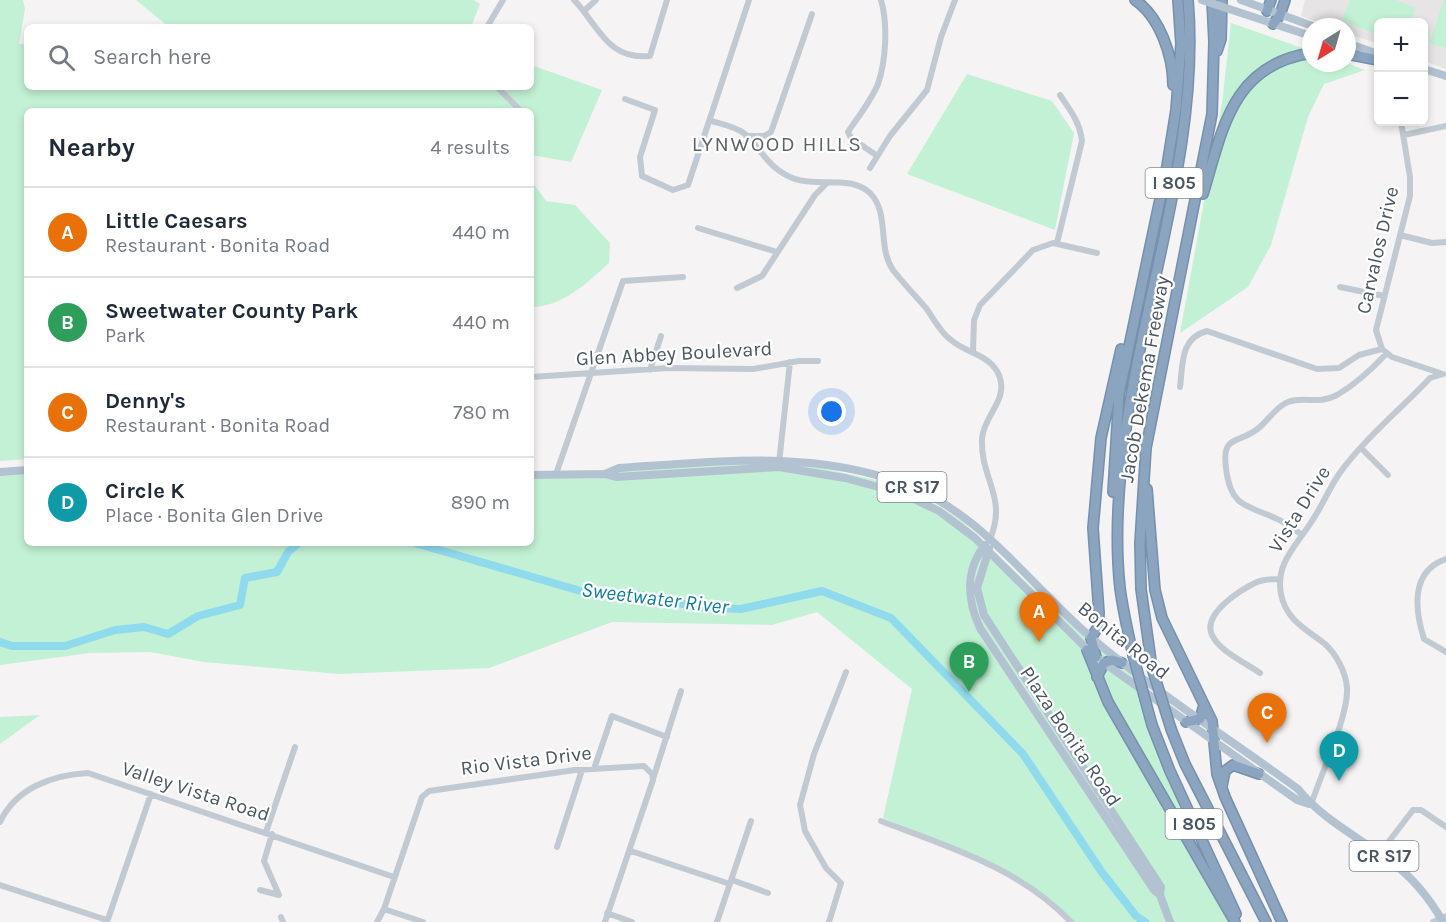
<!DOCTYPE html>
<meta charset="utf-8">
<style>
body{margin:0;font-family:Karla,sans-serif;background:#f2f2f3;color:#1f2937}
.controls{position:absolute;right:18px;top:18px;display:grid;overflow:hidden;border-radius:9px;box-shadow:0 3px 9px #0003}
.controls button{width:54px;height:54px;display:grid;place-items:center;padding:0;border:0;border-bottom:2px solid #e0e1e3;background:#fff;color:#1f2937;font:30px sans-serif}
.compass{position:absolute;left:1302px;top:18px;width:54px;height:54px;border-radius:50%;background:#fff;box-shadow:0 3px 9px #0003;rotate:217deg}
.you{position:absolute;left:832px;top:412px;width:21px;height:21px;margin:-15px;border:4px solid #fff;border-radius:50%;background:#1a73e8;box-shadow:0 0 0 9px #1a73e833}
.badge{display:grid;place-items:center;width:39px;height:39px;border-radius:50%;background:#0b8043;color:#fff;font-size:20px;font-weight:700}
.pin{position:absolute;translate:-50% -50px;filter:drop-shadow(0 2px 3px #0008)}
.pin::after{content:'';position:absolute;top:32px;width:21px;height:18px;background:inherit;clip-path:polygon(0 0,100% 0,50% 100%)}
.list{margin:0;padding:0;list-style:none}
h2{display:flex;justify-content:space-between;align-items:center;height:78px;margin:0;padding:0 24px;font-size:26px}
h2 small{font-size:20px;font-weight:400;color:#747a83}
.list li{display:grid;grid-template-columns:39px 1fr auto;gap:18px;align-items:center;box-sizing:border-box;height:90px;padding:0 24px;border-top:2px solid #e0e1e3}
.list b{display:block;font-size:22px;white-space:nowrap}
.list p{margin:0;font-size:20px;white-space:nowrap;color:#747a83}
.list em{font-size:20px;font-style:normal;color:#747a83}
.icon{flex:none;width:33px;height:33px;fill:none;stroke:currentColor;stroke-width:2;stroke-linecap:round;stroke-linejoin:round}
.map{position:relative;flex:none;width:1446px;height:922px;overflow:hidden}
.search{position:absolute;background:#fff;box-shadow:0 3px 9px #0003;left:24px;top:24px;width:510px;height:66px;display:flex;align-items:center;gap:15px;box-sizing:border-box;padding:0 21px;border-radius:9px;color:#747a83;font-size:22px}
.panel{position:absolute;background:#fff;box-shadow:0 3px 9px #0003;left:24px;top:108px;width:510px;height:438px;border-radius:9px}
.map>svg:first-child{display:block}
.education{fill:#e6e4e5}
.green{fill:#c3f1d5}
.lines{fill:none;stroke-linecap:round;stroke-linejoin:round}
.river{stroke:#90daee;stroke-width:8}
.highway-casing{stroke:#7690ad;stroke-width:12}
.minor{stroke:#c1cad2;stroke-width:6}
.major{stroke:#b3c2d1;stroke-width:8}
.highway{stroke:#8ba5c1;stroke-width:9}
.highway-bridge-casing{stroke:#7690ad;stroke-width:12;stroke-linecap:butt}
.major-bridge{stroke:#b3c2d1;stroke-width:8}
.highway-bridge{stroke:#8ba5c1;stroke-width:9}
.labels{text-anchor:middle;stroke-width:4.5;stroke-linejoin:round;paint-order:stroke}
.shield{fill:#fff;stroke:#808990;stroke-width:1.5}
.shield-label{font-size:18px;font-weight:bold;fill:#4a5661}
.street-label{font-size:20px;fill:#4a5661;stroke:#fff}
.neighbourhood-label{font-size:21px;letter-spacing:1.5px;fill:#5f6368;stroke:#fff}
.water-label{font-size:21px;font-style:italic;fill:#0c7c9b;stroke:#fff}
</style>
<div class="map">
<svg width="1446" height="922" viewBox="0 0 1446 922">
<rect width="100%" height="100%" fill="#f5f3f3"/>
<path class="education" d="M1305 0H1446V69L1424 61V22H1378V44L1347 33V27H1331L1301 16Z"/>
<path class="green" d="M0 0H23L25 9 19 44H27V87H531V65L602 90 571 162 532 155 531 159V111H27V459L0 461Z
M136 0H474L480 4 471 27H169Z
M1350 0H1396L1416 8 1410 22H1378V35L1342 20Z
M1444 0H1446V48L1429 44Z
M1231 23 1311 51V63H1346L1365 70 1324 84 1308 117 1271 245 1248 287 1180 333 1222 103Z
M967 74 1052 101 1074 133 1055 230 907 174Z
M531 180 546 201 575 205 610 243 609 263C586 284 562 307 531 307Z
M762 462 811 466 881 481 922 496 962 521 1077 630 1133 675 1152 725 1154 746 1238 922H1071L1008 871 883 818 912 689 817 612 772 625 612 622 489 668 339 674 204 662 150 652 90 653 0 665V471L27 470V543H531V474Z
M40 715 0 744V717Z"/>
<g class="lines">
<path class="river" d="M415 543 591 594 642 595 697 607 741 609 822 591 891 618 1023 754 1101 871 1136 916 1145 922
M0 642 12 646H65L115 630 144 627 168 634 198 616 240 605 245 578 277 572 288 552 299 543"/>
<g class="highway-casing">
<path id="highway" d="M1135 0C1160 17 1173 56 1173 85
M1267 11 1271 0
M1273 24 1280 15 1285 0
M1217 51 1221 39 1222 0
M1347 54 1378 60
M1203 194C1223 128 1232 65 1311 53
M1147 489 1155 590 1162 618 1212 721 1217 774 1225 797 1282 922
M1113 492 1119 394 1167 166 1176 110 1181 44 1178 0
M1087 650 1108 702 1235 922
M1133 655C1128 633 1123 611 1120 588 1114 533 1119 475 1127 421 1147 284 1200 139 1188 0
M1096 657 1091 638 1098 627 1099 613 1093 528 1101 438 1121 349
M1152 668 1141 589 1140 543 1146 448 1212 114 1214 42 1212 0
M1097 677 1104 663 1112 660 1122 663
M1186 722 1200 719 1204 705
M1152 725 1170 771 1236 914
M1171 729 1185 764 1266 922
M1222 786 1225 771 1233 765 1259 774"/>
</g>
<path class="minor" d="M574 0C599 26 607 60 650 56L667 0
M584 11 596 0
M487 27 503 0
M497 87 521 111
M625 99 655 110 640 157 642 176 673 190 688 185 749 0
M711 121C722 124 737 127 745 134 763 151 768 169 795 179 818 187 851 175 870 193 890 213 877 247 893 270 903 283 915 295 926 308 934 319 940 332 951 340 967 354 993 355 1000 378 1007 401 984 416 982 438 980 479 1008 497 990 539
M1404 135 1446 126
M746 136H764L771 132 812 14
M876 155 851 138 848 132C858 117 871 101 878 84 886 61 888 24 881 0
M870 168 890 136 927 90 941 37 955 0
M698 228 777 252
M1400 235 1432 243 1446 242
M1057 243 1082 141C1080 122 1070 110 1060 95
M1340 287 1384 296
M737 288 762 276 815 195 826 184
M1382 349 1376 330 1410 196V177L1401 122
M973 352 974 320 980 305 1033 250 1053 243 1097 253
M650 370 661 336
M531 377 668 368 753 369 799 361H818
M1180 387C1183 364 1180 338 1207 331L1317 369 1339 368 1359 355 1382 349 1392 357 1440 373
M1362 449 1388 475
M779 463 790 362
M556 474 623 281 683 277
M1302 535C1294 529 1285 522 1275 518 1263 512 1248 509 1238 500 1231 493 1229 484 1227 475 1219 430 1239 447 1261 426 1270 418 1277 406 1288 402 1304 396 1318 405 1337 395 1356 384 1372 369 1386 354
M1446 559C1410 571 1415 610 1424 639L1446 652
M1260 673C1246 663 1220 652 1212 635 1202 614 1240 590 1257 582 1264 579 1272 579 1280 579
M594 769 612 716 667 737
M653 779 681 691
M1311 805C1320 776 1349 715 1347 688 1346 672 1336 654 1325 644 1306 629 1286 620 1281 594 1275 563 1297 545 1312 521 1322 506 1329 489 1339 474 1364 439 1401 409 1430 378L1443 374
M881 821C949 847 1020 868 1071 922
M0 822C16 788 52 775 88 773L394 877
M266 832 295 747
M557 847 582 770
M631 851 730 884
M1380 853 1413 810H1421L1446 827
M732 880 768 893
M0 885 107 920
M260 890 279 895 264 861 272 834
M384 909 423 922
M607 913 632 922
M281 917 283 922
M107 922 151 794
M377 922 384 909 422 797 429 791 575 770 644 766 652 774 653 780 605 922
M717 922 751 821
M829 922 841 883 826 868 805 831 800 805 814 754 846 672
M1433 922 1446 916"/>
<path class="major" d="M1241 0 1315 27
M1229 9 1311 36
M1347 43 1378 54
M1424 69 1446 76
M0 472 27 470
M605 474 619 468C716 462 807 449 902 483 982 512 1030 586 1093 639 1158 694 1230 739 1298 789 1322 819 1358 837 1389 860 1411 876 1430 899 1443 922
M531 475 605 474 616 477 779 467 845 478 901 493 939 511 975 538 1090 652
M985 545C965 570 967 600 980 628L1154 890 1160 895
M989 549 977 588 984 615 1161 887 1160 895 1170 922
M1100 660 1273 783 1297 800 1309 804"/>
<use href="#highway" class="highway"/>
<g class="highway-bridge-casing">
<path id="highway-bridge" d="M1133 655 1152 725
M1152 668 1171 729"/>
</g>
<path class="major-bridge" d="M1202 0 1229 9"/>
<use href="#highway-bridge" class="highway-bridge"/>
</g>
<g class="labels">
<g class="shield">
<rect x="1145.5" y="168" width="57" height="30" rx="4.5"/>
<rect x="877.5" y="472" width="69" height="30" rx="4.5"/>
<rect x="1165.5" y="809" width="57" height="30" rx="4.5"/>
<rect x="1349.5" y="841" width="69" height="30" rx="4.5"/>
</g>
<g class="shield-label">
<text x="1174" y="189">I 805</text>
<text x="912" y="493">CR S17</text>
<text x="1194" y="830">I 805</text>
<text x="1384" y="862">CR S17</text>
</g>
<g class="street-label">
<text transform="translate(1377 250) rotate(-77)" y="7">Carvalos Drive</text>
<text transform="translate(674 353) rotate(-3)" y="7">Glen Abbey Boulevard</text>
<text transform="translate(1144 379) rotate(-80)" y="7">Jacob Dekema Freeway</text>
<text transform="translate(1299 509) rotate(-58)" y="7">Vista Drive</text>
<text transform="translate(1124 640) rotate(39)" y="7">Bonita Road</text>
<text transform="translate(1071 736) rotate(56)" y="7">Plaza Bonita Road</text>
<text transform="translate(526 760) rotate(-7)" y="7">Rio Vista Drive</text>
<text transform="translate(196 791) rotate(18)" y="7">Valley Vista Road</text>
</g>
<g class="neighbourhood-label">
<text x="777" y="151">LYNWOOD HILLS</text>
</g>
<g class="water-label">
<text transform="translate(655 598) rotate(7)" y="7">Sweetwater River</text>
</g>
</g>
</svg>
<div class="controls">
<button>+</button>
<button>−</button>
</div>
<svg class="compass" viewBox="-18 -18 36 36"><path d="M0-13l5 13h-10z" fill="#e53935"/><path d="M0 13l5-13h-10z" fill="#747a83"/></svg>
<div class="you"></div>
<div class="pin badge" style="left:1039px;top:642px;background:#e8710a">A</div>
<div class="pin badge" style="left:969px;top:692px;background:#2e9e5b">B</div>
<div class="pin badge" style="left:1267px;top:743px;background:#e8710a">C</div>
<div class="pin badge" style="left:1339px;top:781px;background:#0f9aa8">D</div>
<div class="search"><svg class="icon" aria-label="search" viewBox="0 0 24 24"><circle cx="10" cy="10" r="6"/><path d="M15 15l6 6"/></svg>Search here</div>
<section class="panel">
<h2>Nearby<small>4 results</small></h2>
<ul class="list">
<li><span class="badge" style="background:#e8710a">A</span><div><b>Little Caesars</b><p>Restaurant · Bonita Road</p></div><em>440 m</em></li>
<li><span class="badge" style="background:#2e9e5b">B</span><div><b>Sweetwater County Park</b><p>Park</p></div><em>440 m</em></li>
<li><span class="badge" style="background:#e8710a">C</span><div><b>Denny's</b><p>Restaurant · Bonita Road</p></div><em>780 m</em></li>
<li><span class="badge" style="background:#0f9aa8">D</span><div><b>Circle K</b><p>Place · Bonita Glen Drive</p></div><em>890 m</em></li>
</ul>
</section>
</div>
